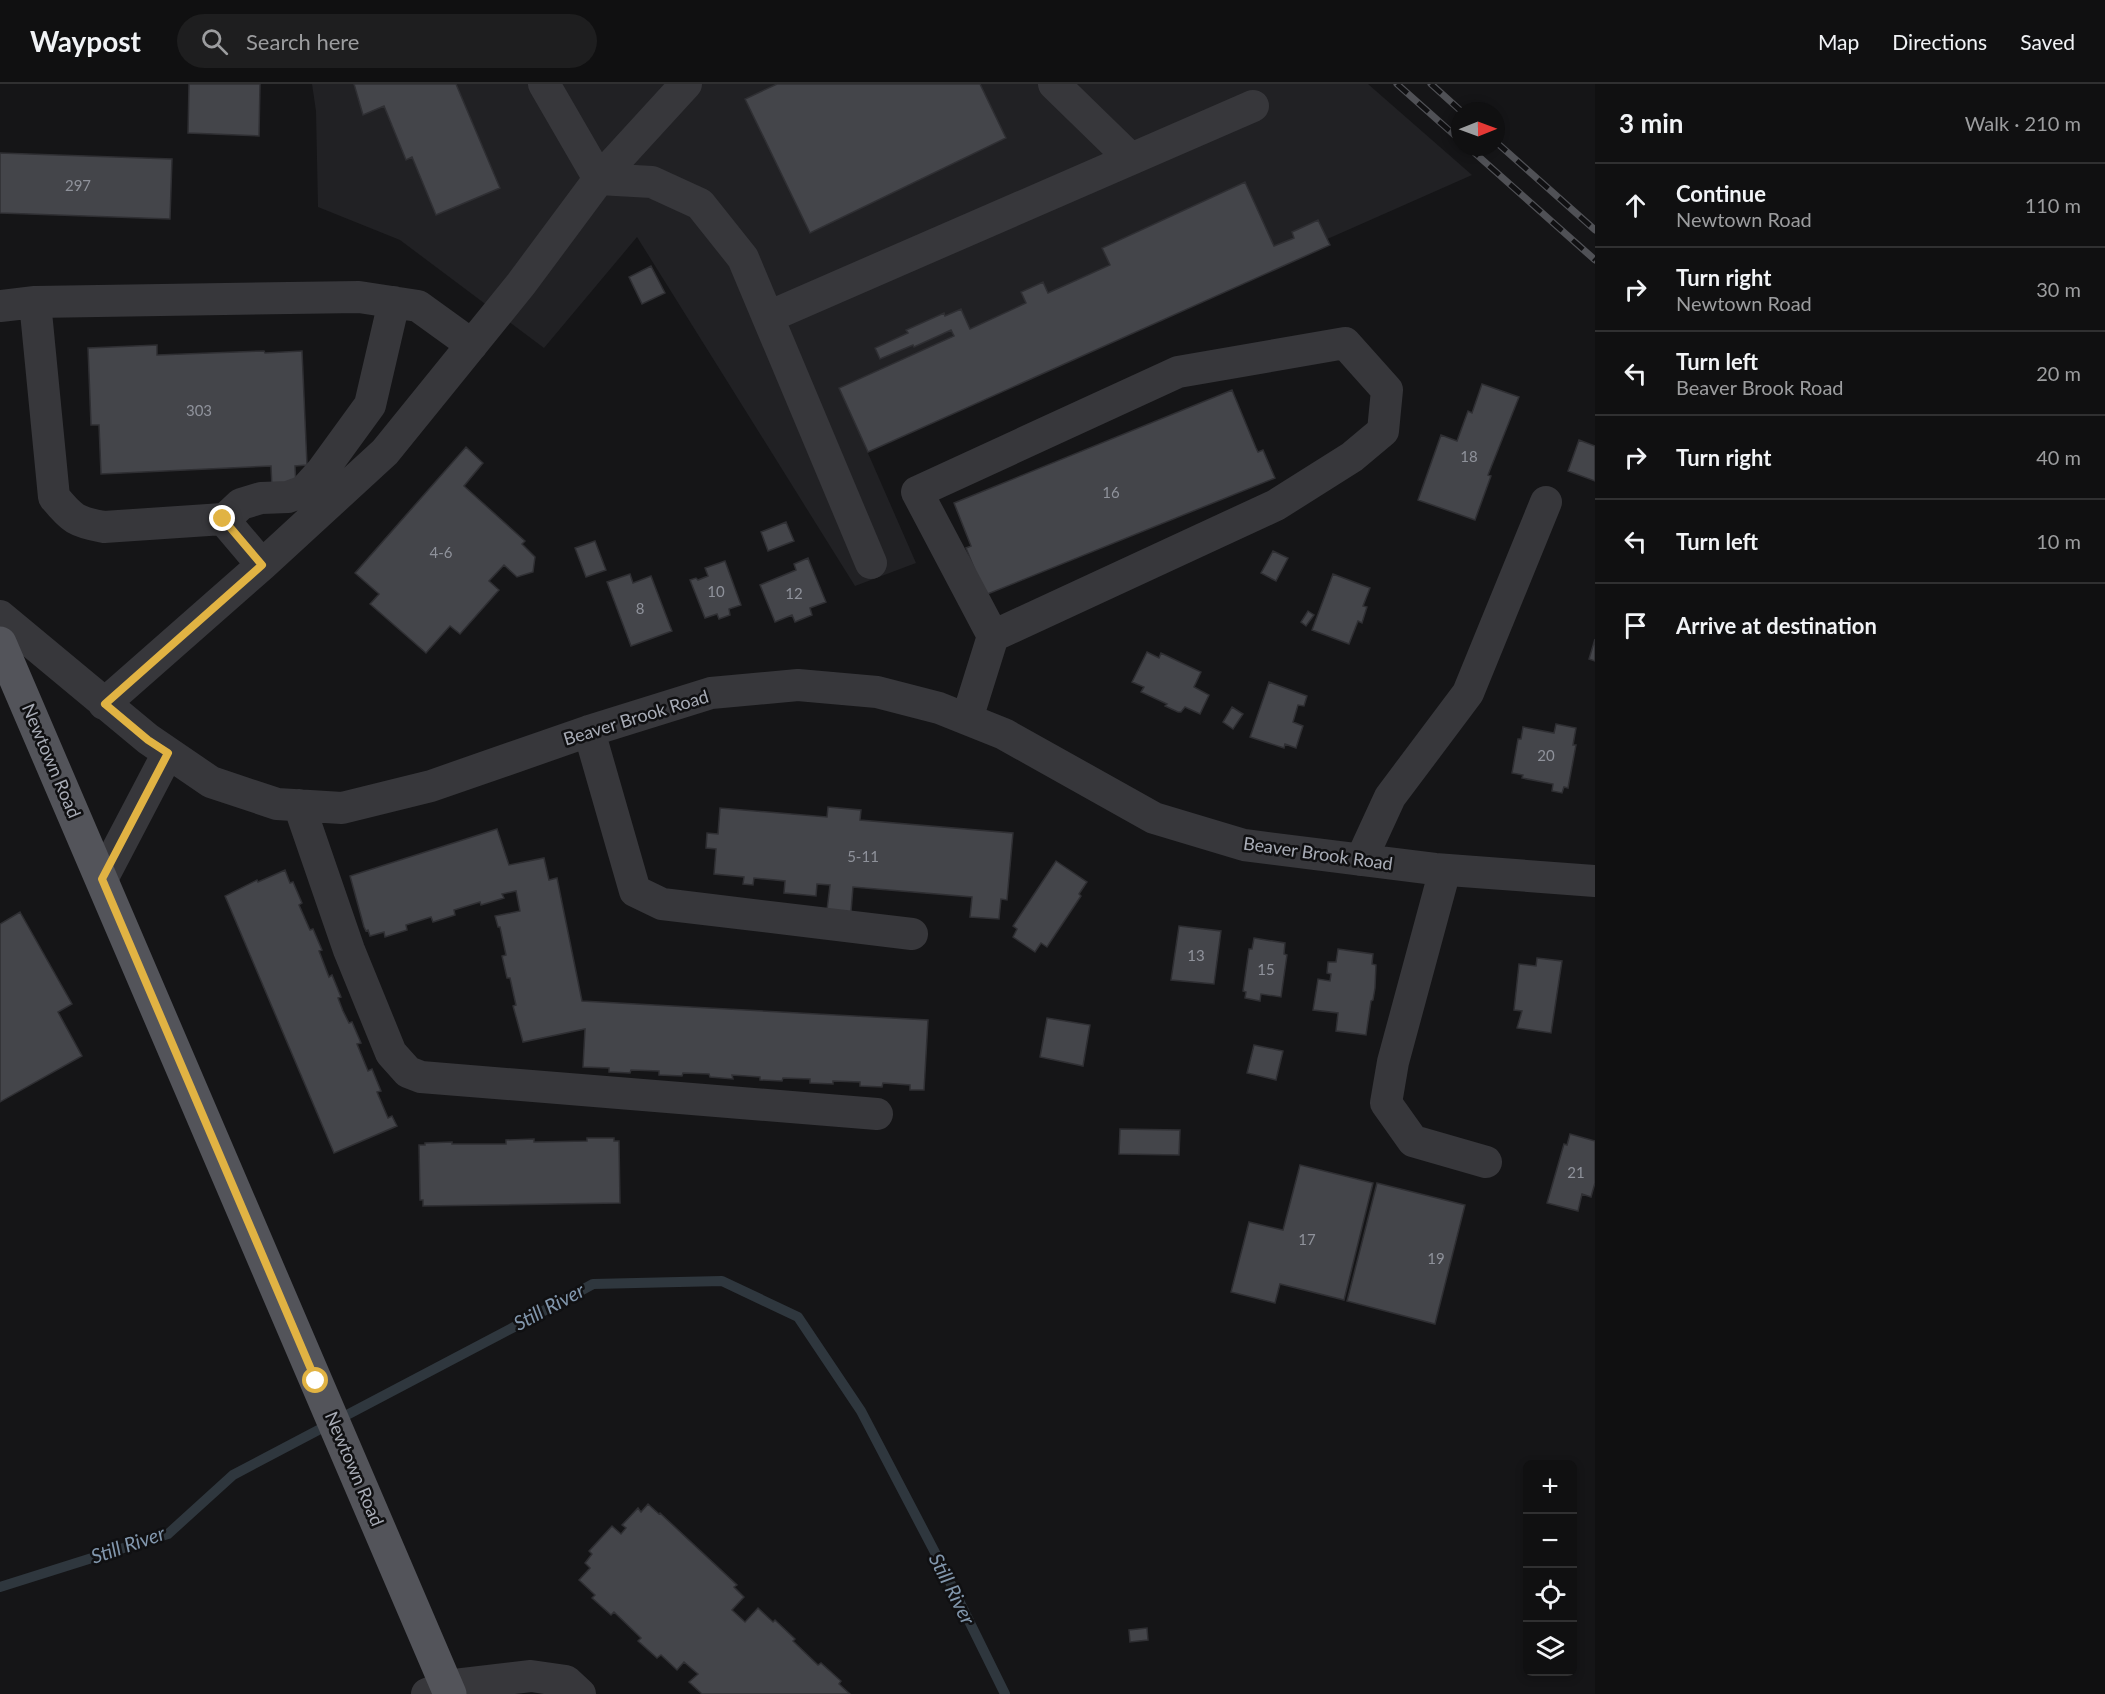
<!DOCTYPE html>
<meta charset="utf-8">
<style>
body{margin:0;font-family:Lato,sans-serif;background:#1e1e1f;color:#f1f3f6}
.controls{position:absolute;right:18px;bottom:18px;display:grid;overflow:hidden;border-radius:9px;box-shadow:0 3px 9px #0003}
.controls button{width:54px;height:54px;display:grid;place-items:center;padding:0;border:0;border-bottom:2px solid #303031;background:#101011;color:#f1f3f6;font:30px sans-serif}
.compass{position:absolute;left:1451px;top:18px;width:54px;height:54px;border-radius:50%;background:#101011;box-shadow:0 3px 9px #0003;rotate:89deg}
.stop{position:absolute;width:18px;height:18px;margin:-14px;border:4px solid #e1b343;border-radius:50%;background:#fff}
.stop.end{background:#e1b343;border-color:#fff;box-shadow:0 2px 6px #0008}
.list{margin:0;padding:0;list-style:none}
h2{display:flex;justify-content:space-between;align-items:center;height:78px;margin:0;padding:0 24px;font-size:26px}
h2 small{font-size:20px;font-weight:400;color:#9c9d9f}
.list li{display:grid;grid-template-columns:39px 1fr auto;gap:18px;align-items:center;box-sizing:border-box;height:84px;padding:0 24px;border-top:2px solid #303031}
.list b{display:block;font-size:22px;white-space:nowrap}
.list p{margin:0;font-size:20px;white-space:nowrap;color:#9c9d9f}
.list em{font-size:20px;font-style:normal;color:#9c9d9f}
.icon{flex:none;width:33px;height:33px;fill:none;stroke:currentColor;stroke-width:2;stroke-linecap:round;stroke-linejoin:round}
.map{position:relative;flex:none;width:1595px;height:1610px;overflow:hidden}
header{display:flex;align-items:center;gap:36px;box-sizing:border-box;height:84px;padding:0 30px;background:#101011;border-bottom:2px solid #303031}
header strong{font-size:28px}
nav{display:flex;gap:33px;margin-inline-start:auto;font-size:21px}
.search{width:420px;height:54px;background:#1e1e1f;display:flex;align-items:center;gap:15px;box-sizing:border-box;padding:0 21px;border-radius:33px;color:#9c9d9f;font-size:22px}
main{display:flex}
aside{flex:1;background:#101011}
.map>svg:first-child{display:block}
.built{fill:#212124}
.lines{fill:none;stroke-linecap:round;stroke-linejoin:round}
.stream{stroke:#2f373e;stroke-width:10}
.building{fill:#44454a;stroke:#2f2f33;stroke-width:1.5}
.minor{stroke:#37373b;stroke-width:32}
.major{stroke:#53545a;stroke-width:33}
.rail-casing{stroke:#505156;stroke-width:7}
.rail{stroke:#101012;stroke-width:4.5;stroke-dasharray:14;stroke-linecap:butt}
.route{stroke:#e1b343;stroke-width:8}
.labels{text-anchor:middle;stroke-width:5;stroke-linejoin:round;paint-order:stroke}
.number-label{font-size:15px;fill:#8f929b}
.street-label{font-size:18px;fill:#a8acb6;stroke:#101012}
.water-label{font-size:20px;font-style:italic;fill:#8297ad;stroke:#101012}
</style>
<header>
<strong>Waypost</strong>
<div class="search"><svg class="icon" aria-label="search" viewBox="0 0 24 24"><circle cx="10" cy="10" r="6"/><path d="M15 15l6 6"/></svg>Search here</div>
<nav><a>Map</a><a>Directions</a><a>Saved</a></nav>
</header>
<main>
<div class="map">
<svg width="1595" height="1610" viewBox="0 0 1595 1610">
<rect width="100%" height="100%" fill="#151517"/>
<path class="built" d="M312 0H1368L1472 91 864 360 916 479 855 502 637 153 544 264 400 156 318 123 316 27Z"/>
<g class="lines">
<path class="stream" d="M0 1503 168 1450 233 1391 514 1243 593 1200 722 1197 798 1233 861 1327 940 1478 1005 1610"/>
</g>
<path class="building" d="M189 0H260L259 52 188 49Z
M354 0H456L500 104 436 131 412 73 406 76 384 22 363 31Z
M777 0H980L1006 54 810 149 745 15Z
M0 69 172 75 170 135 0 129Z
M1245 98 1274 162 1294 154 1292 148 1318 136 1330 161 868 368 839 304 954 252 951 246 914 263 913 261 880 275 875 264 908 249 906 246 944 229 945 232 961 225 970 245 1026 219 1021 208 1043 198 1048 209 1110 181 1102 164Z
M651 182 665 209 642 220 629 193Z
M157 261V271L264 267 265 269 302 267 307 381 295 382 296 404 272 405 271 382 101 390 99 341H91L88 264Z
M1482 300 1519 313 1488 391 1491 392 1475 436 1418 416 1441 351 1457 357 1468 327 1472 329Z
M1232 306 1256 364 1258 368 1263 366 1275 394 985 511 966 464 971 462 954 419Z
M1579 356 1595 362V397L1568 387Z
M466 363 483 379 464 402 525 457 522 460 535 473 533 488 517 493 504 481 489 497 499 506 460 550 450 542 426 569 370 520 379 510 355 489Z
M786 438 794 457 768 467 761 448Z
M595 457 606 486 586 493 575 464Z
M1273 467 1288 474 1276 497 1261 489Z
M808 474 826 518 810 524 812 531 795 538 792 531 775 538 760 501 796 486 794 480Z
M725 477 741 521 729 525 730 531 719 535 717 530 705 534 690 496 696 494 698 496 708 492 705 484Z
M630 490 633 499 651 492 672 547 631 562 607 498Z
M1333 490 1370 504 1363 522 1367 523 1362 539 1358 537 1349 560 1312 546Z
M1308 527 1314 531 1306 542 1301 538Z
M1595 555V577L1589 575Z
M1147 568 1159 574 1161 569 1201 588 1194 603 1209 611 1200 630 1185 623 1181 628H1178L1165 622 1167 620 1141 608 1144 603 1132 598Z
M1269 598 1307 612 1304 622 1298 621 1293 638 1303 642 1296 664 1285 660 1284 664 1250 653Z
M1232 623 1243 630 1233 645 1223 638Z
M1556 640 1576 644 1573 661H1576L1568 704 1564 703 1562 709 1552 707 1553 700 1522 694 1523 691 1512 689 1518 655H1521L1523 643 1554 649Z
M828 723 861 726 860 736 1013 749 1007 816 1001 815 999 835 970 833 972 813 853 803 851 828 827 826 830 801 817 800 816 812 784 809 785 797 754 794 753 801 743 800 744 793 714 790 716 765 706 764 707 749 718 750 720 724 827 733Z
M497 745 509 781 544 774 549 796 557 794 582 917 928 936 924 1006H910V1001L883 999 882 1003 860 1002V998L833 997V1000L810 999V995L783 994 782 997 760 996V993L732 991 733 995 710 993 709 990 683 989 682 992 659 991V987L631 986 630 989 609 988V984L583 983 585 945 523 958 513 922 516 921 510 894H507L502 872 506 871 500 843H498L495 832 520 827 516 807 502 810 504 814 481 821 480 818 454 826 455 831 433 838 431 833 406 841 407 846 385 853 384 848 370 852 368 846 366 847 364 843 350 792Z
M1056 777 1087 798 1079 810 1081 812 1047 863 1041 859 1035 868 1013 853 1017 845 1013 842Z
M285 786 290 799 293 798 302 819 299 821 310 846 313 845 322 866 319 867 329 893 332 891 341 913 338 914 343 927 349 939 352 938 361 959 357 960 368 987 372 985 381 1007 377 1008 388 1034 392 1032 397 1042 334 1069 225 812 257 796 258 798Z
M20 828 72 920 58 928 82 972 0 1018V840Z
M1179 842 1221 847 1214 900 1171 896Z
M1254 854 1285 859 1284 870 1287 871 1281 913 1261 910 1260 917 1245 914 1246 908 1243 907 1249 865H1252Z
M1338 865 1373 870 1372 880 1376 881 1375 904 1373 916 1371 917 1366 951 1336 947 1338 929 1313 926 1318 895 1330 897 1331 890 1327 889 1328 878H1336Z
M1537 874 1562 877 1551 949 1517 944 1522 927 1514 926 1519 880 1536 882Z
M1047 934 1090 941 1083 982 1040 973Z
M1254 961 1283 967 1276 996 1247 989Z
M1120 1045 1180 1046 1179 1071 1119 1070Z
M1570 1050 1595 1057V1099L1591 1113 1582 1110 1578 1127 1547 1119 1564 1060 1567 1061Z
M587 1054H614V1057H619L620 1119 423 1122V1116H420L419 1061H425V1059L452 1058V1060H506V1056L534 1055V1058L587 1057Z
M1300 1081 1373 1099 1344 1216 1280 1200 1275 1219 1231 1208 1249 1138 1283 1146Z
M1377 1099 1465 1121 1435 1240 1347 1217Z
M648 1420 659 1430 660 1429 737 1501 734 1503 744 1513 732 1526 745 1538 758 1524 773 1538 775 1536 795 1555 793 1557 818 1581 821 1579 841 1597 839 1600 850 1610H702L689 1598 698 1590 684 1578 677 1586 661 1571 657 1574 638 1557 641 1554 614 1528 611 1531 592 1514 595 1511 579 1496 590 1484 585 1479 592 1470 589 1467 612 1442 621 1450 626 1444 622 1441 638 1424 641 1428Z
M1147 1544 1148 1556 1130 1558 1129 1546Z"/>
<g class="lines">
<path class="minor" d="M544 0 599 95 686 0
M1054 0 1131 75
M35 218 54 413C72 435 76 438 104 443L223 435 262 481
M0 222 35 218 359 213 418 222 472 261
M768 233 1253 22
M224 436 241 420 261 414 288 413 304 407 322 387 370 321 394 218
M0 532 148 655 211 698 277 720 342 724 431 702 589 647 711 609 798 601 877 608 939 624 1004 650 1154 734 1244 761 1435 785 1595 797
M104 620 262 481 385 368 521 200 599 95 652 98 700 120 743 174 871 479
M967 635 993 552 1276 421 1352 373 1383 347 1387 306 1345 259 1178 288 917 408 993 552
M589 647 635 807 662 820 912 850
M299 721 349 866 391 969 408 988 421 993 877 1030
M1361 776 1390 713 1468 609 1546 418
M1445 786 1393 978 1386 1019 1413 1057 1486 1078
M102 795 168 669
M427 1610 446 1602 531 1592 566 1597 580 1610"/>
<path class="major" d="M0 559 450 1610"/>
<g class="rail-casing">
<path id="rail" d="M1397 0 1460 56
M1431 0 1461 27
M1496 58 1595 146
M1468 63 1595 176"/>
</g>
<use href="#rail" class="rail"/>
</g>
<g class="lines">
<path class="route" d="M223 435 262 481 105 620 148 656 168 669 102 795 316 1297"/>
</g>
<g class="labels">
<g class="number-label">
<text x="78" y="107">297</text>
<text x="199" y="332">303</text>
<text x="1469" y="378">18</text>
<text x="1111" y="414">16</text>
<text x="441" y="474">4-6</text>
<text x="716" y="513">10</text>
<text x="794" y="515">12</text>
<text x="640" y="530">8</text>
<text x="1546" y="677">20</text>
<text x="863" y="778">5-11</text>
<text x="1196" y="877">13</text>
<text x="1266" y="891">15</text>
<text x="1576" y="1094">21</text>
<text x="1307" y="1161">17</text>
<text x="1436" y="1180">19</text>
</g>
<g class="street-label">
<text transform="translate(636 634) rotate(-17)" y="6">Beaver Brook Road</text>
<text transform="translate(51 677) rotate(67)" y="6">Newtown Road</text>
<text transform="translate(1318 770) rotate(8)" y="6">Beaver Brook Road</text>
<text transform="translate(354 1385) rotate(67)" y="6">Newtown Road</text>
</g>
<g class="water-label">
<text transform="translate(549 1223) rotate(-28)" y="7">Still River</text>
<text transform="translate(128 1461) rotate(-19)" y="7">Still River</text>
<text transform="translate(952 1505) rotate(63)" y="7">Still River</text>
</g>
</g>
</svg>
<div class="controls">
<button>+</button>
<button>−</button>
<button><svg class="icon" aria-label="locate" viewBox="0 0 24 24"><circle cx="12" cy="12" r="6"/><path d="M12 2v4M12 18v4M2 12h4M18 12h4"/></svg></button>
<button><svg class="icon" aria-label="layers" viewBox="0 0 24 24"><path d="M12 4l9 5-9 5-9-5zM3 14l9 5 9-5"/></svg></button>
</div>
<svg class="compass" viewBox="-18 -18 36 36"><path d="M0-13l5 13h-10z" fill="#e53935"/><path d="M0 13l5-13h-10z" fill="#9c9d9f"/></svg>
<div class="stop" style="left:316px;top:1297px"></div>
<div class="stop end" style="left:223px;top:435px"></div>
</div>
<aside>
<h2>3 min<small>Walk · 210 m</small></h2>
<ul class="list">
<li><svg class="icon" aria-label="ahead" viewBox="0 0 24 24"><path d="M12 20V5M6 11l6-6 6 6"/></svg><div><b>Continue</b><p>Newtown Road</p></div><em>110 m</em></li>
<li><svg class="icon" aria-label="right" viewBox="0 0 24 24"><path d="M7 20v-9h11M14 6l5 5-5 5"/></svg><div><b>Turn right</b><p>Newtown Road</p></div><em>30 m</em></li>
<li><svg class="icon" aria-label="left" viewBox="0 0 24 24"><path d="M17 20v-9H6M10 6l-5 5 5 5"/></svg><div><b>Turn left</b><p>Beaver Brook Road</p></div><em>20 m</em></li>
<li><svg class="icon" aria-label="right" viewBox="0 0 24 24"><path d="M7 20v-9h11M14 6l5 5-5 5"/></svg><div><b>Turn right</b></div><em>40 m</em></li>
<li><svg class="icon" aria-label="left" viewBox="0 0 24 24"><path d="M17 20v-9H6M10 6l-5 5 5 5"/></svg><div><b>Turn left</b></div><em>10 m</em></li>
<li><svg class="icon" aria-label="arrive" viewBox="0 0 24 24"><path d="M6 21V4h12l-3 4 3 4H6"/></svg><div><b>Arrive at destination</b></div></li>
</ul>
</aside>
</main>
